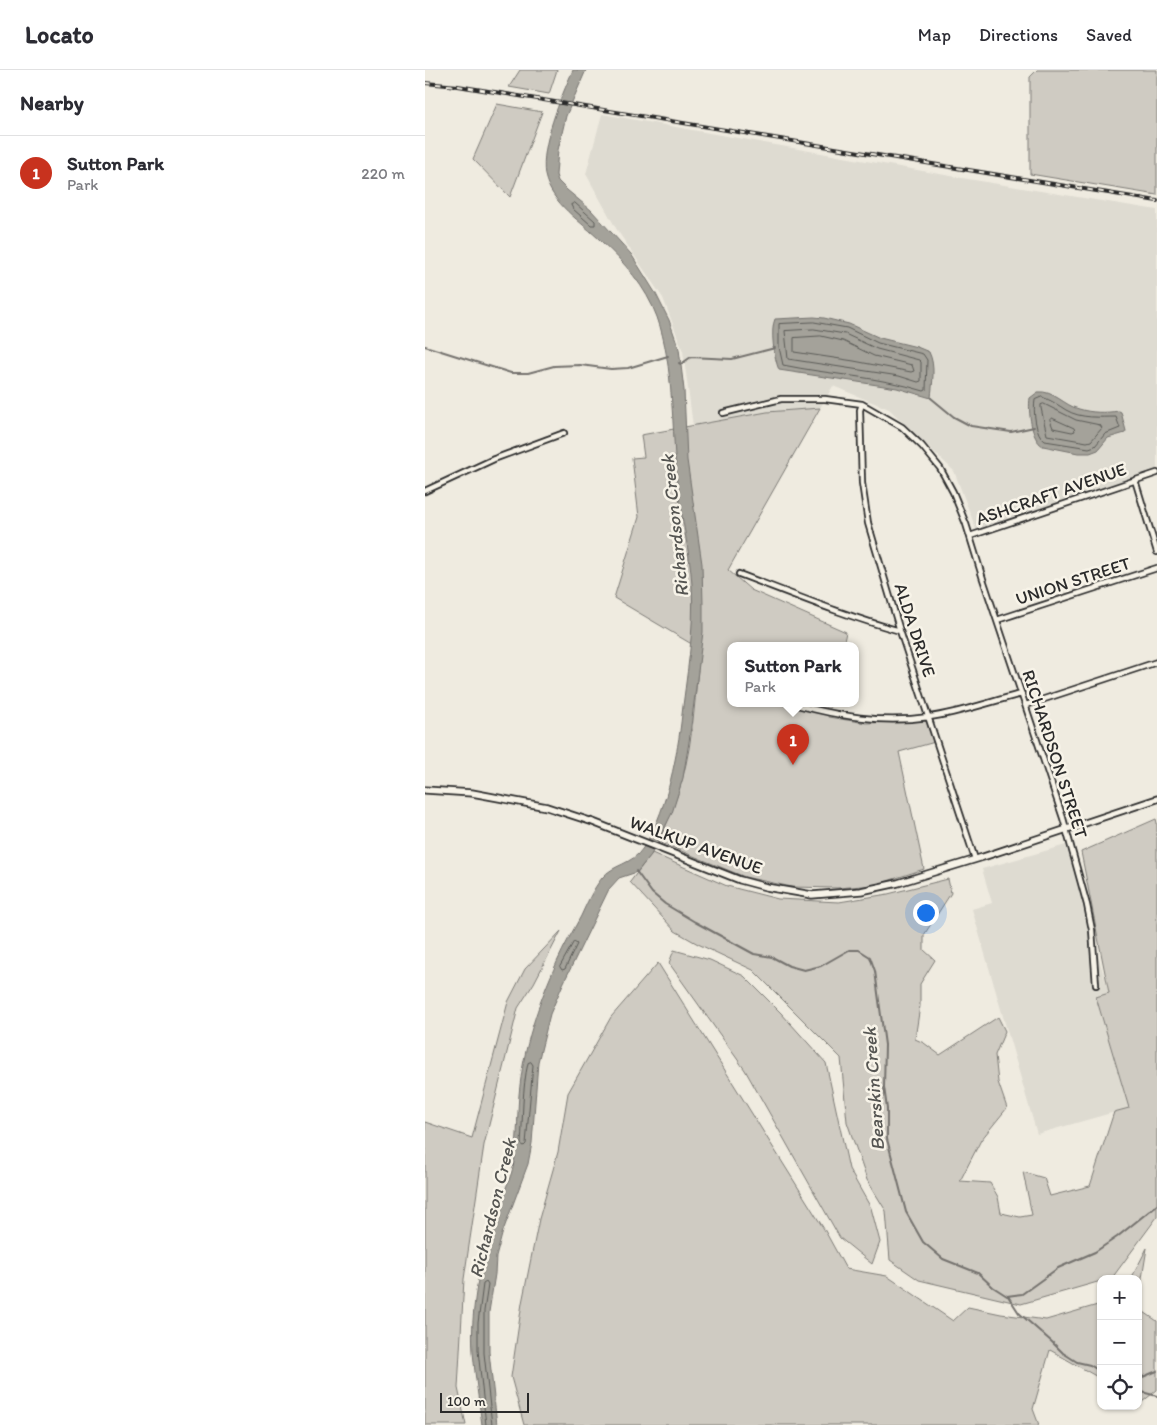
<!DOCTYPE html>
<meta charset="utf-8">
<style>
body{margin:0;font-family:Itim,sans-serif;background:#f2f2f3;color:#2b2b33}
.controls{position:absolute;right:15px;bottom:15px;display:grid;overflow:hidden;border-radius:10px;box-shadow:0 1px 4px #0004}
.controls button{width:45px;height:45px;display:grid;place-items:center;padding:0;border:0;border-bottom:1px solid #e1e1e2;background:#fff;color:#2b2b33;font:25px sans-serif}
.scale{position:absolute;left:15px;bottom:12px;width:89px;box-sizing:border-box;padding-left:5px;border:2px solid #2b2b2b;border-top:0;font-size:14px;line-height:18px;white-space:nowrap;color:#2b2b2b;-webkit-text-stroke:4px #f7f3e8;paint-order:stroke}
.you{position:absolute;left:500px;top:842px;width:18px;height:18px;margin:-12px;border:4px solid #fff;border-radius:50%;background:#1a73e8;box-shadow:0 0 0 8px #1a73e833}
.badge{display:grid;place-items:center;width:32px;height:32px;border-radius:50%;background:#c8321e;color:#fff;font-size:16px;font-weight:700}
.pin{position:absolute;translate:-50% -41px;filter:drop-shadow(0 1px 2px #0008)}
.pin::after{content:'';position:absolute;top:26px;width:18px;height:15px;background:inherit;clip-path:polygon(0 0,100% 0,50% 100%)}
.popup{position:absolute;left:302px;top:572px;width:132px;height:65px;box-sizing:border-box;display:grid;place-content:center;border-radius:10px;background:#fff;filter:drop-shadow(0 1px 4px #0005);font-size:16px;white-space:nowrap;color:#7c7c81}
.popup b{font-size:19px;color:#2b2b33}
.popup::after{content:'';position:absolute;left:50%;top:100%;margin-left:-10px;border:10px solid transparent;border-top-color:#fff}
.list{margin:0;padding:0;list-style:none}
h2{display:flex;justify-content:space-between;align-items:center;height:65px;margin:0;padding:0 20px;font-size:21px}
h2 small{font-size:16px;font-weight:400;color:#7c7c81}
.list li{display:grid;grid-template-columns:32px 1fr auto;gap:15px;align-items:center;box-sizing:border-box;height:75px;padding:0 20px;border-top:1px solid #e1e1e2}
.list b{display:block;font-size:19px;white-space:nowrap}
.list p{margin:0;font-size:16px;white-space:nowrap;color:#7c7c81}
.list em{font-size:16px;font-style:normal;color:#7c7c81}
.icon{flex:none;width:28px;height:28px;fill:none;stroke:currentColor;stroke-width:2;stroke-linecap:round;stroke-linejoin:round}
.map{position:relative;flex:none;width:732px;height:1355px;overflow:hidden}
header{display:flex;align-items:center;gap:30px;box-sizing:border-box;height:70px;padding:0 25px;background:#fff;border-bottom:1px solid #e1e1e2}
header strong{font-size:24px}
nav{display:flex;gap:28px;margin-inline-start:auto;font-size:18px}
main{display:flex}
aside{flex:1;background:#fff}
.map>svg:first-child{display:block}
.built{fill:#dedbd1}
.green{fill:#cfcbc2;stroke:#7d7b76}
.water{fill:#a4a29a;stroke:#74726e}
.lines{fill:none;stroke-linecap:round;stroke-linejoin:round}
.shore{stroke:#5b5b57;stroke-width:1}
.stream{stroke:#74726e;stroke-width:2}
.minor-casing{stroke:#2b2b2b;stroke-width:8}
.tertiary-casing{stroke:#2b2b2b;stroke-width:9}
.minor{stroke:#f7f3e8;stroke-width:4.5}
.tertiary{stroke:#f7f3e8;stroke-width:5.5}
.rail-casing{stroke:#2b2b2b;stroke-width:4}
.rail{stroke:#f7f3e8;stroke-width:2;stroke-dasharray:5.5;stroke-linecap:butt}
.labels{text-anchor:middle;stroke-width:5;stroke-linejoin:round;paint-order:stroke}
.street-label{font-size:18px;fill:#2b2b2b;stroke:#f7f3e8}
.water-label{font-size:19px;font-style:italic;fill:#555552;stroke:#f7f3e8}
</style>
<header>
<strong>Locato</strong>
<nav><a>Map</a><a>Directions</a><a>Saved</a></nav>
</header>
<main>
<aside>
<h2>Nearby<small></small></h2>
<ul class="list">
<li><span class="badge">1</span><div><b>Sutton Park</b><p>Park</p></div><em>220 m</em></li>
</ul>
</aside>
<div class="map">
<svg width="732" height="1355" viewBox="0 0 732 1355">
<rect width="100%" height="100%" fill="#efebe0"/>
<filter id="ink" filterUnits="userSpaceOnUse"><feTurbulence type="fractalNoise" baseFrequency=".02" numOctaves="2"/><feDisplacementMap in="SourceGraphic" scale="10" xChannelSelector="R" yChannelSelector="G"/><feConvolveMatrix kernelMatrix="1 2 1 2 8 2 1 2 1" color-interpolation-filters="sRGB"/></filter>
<g filter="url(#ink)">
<path class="built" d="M177 44 537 108 732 140V405L554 467 529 401 464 339 408 316 395 338 342 342 268 356 258 281 238 228 192 160 161 104Z
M641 775 684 923 671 927 704 1038 612 1064 547 839 567 833 557 799Z"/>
<path class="green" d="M95 0H132L124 24 84 17Z
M612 0H732V125L605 104V7Z
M72 34 117 42 85 127 48 89Z
M395 338 303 500 326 520 421 562 418 576H306V634H406L403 647 441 653 502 651 510 672 474 682 499 799 450 815 412 818 367 817 320 807 234 772C243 751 251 732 257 710 269 668 270 622 275 579L189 528 214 447 207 388 219 387 216 365 342 342Z
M731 749 732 753V1147L687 1208 676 1209V1211L596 1234 494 1210 465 1190 461 1141 442 1110 422 1052 416 988 328 900 273 874 250 861 205 812 227 783 302 816 353 829 414 832 463 824 523 809 526 823 499 865V880L510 890 495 914V936L490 969 499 973 515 985 573 947 580 961 570 985 573 1012 582 1038 556 1070 535 1111 565 1113 573 1127 576 1143 595 1147 607 1145 598 1102 619 1108 625 1126 665 1116 689 1042 704 1038 671 927 684 923 656 782Z
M136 861 109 913 93 938 59 1075 39 1209 33 1318 41 1355H0V1052L47 1068 83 932 100 899Z
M249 880 285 890 319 906 356 943 401 993 424 1099 446 1138 455 1172 447 1194 415 1168 320 1000 244 893Z
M233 893 399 1159 421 1199 462 1206 528 1251 543 1237 576 1244 621 1250 676 1234V1309L625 1280 608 1339 614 1355H99L86 1307 97 1233 114 1149 133 1082 143 1023 186 947Z
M722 1178 713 1233V1209H706Z
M713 1238 732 1251V1320L717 1332 713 1330Z"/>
<path class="water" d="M148 0H161L141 46 133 80 131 105 133 111 142 120 166 140 206 184 231 224 244 250 254 279 259 320 262 390 277 494 278 535V562L264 672 258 708 247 743 226 785 212 802 194 808 184 819 138 914 125 944 113 992 107 1073 103 1094 78 1161 71 1187 70 1204 64 1242V1282L72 1355H57C54 1331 50 1307 48 1282 45 1240 55 1193 67 1152 73 1134 83 1116 88 1098 93 1074 92 1049 94 1025 98 978 113 934 132 892 139 876 148 861 156 846 162 833 168 819 177 808 188 794 207 795 218 778 240 745 251 693 256 653 261 607 270 562 267 515 265 481 256 447 252 413 247 362 249 295 232 247 221 217 199 192 176 171 157 152 126 134 120 105 115 76 136 27 148 0Z
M389 247 399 248 424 254 455 268 492 277 504 282C511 296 507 314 506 328L472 318 354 300C349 288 345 260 350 249Z
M613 322C628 320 640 336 654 339 667 343 680 343 694 341L696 342 701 361 700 363 683 368 673 380 665 383H653L618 376C606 370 603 340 605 328Z"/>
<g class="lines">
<path class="shore" d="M150 133 170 151V155H166L148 139 146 135Z
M389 252 422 258 453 273 498 284 502 290 501 320 499 321C451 306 406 305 358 295L354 277V254Z
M389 259 420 264 452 279 494 290 496 292V311L493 312 474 306 363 289 360 261Z
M396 266 418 271 449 286 487 295 489 301 486 302 429 291 369 282V268Z
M617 327C626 330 633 335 641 340 656 349 675 347 691 347L695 358 680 364 670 376 664 378 620 371C610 365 608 340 610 330Z
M619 334 651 350 675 355 677 358 666 371 662 372 622 365 616 338V335Z
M627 348 649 358 650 361 647 362 628 358 625 350Z
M149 872 152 874 140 899 137 900 135 897Z
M106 992 108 995 101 1074 99 1076 96 1074C98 1047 97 1019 103 993Z
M61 1355 53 1280V1253L58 1214 61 1212 63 1215 59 1241V1283L67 1355"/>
<path class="stream" d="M0 276 86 303H103L129 296 155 295 186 299 203 298 243 286
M254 293 256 294 266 287 307 289 350 278
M506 328 529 347 546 356 586 362 609 357
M211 801 227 823 240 834 270 852 329 884 347 887 364 896 379 900 396 896 424 880H434L445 887 450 901 460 975 459 1017 462 1039V1069L481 1142 498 1172 518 1189 553 1203 568 1217 582 1226 597 1224 633 1198 670 1182 692 1167 732 1135
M583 1226 594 1243 627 1272 638 1283 652 1292 665 1295 676 1302
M713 1309 732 1301
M713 1321 732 1326"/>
<g class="minor-casing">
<path id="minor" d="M437 334 435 340 437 413 443 453 475 561 550 789
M298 343 356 329H400L437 334 477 357 497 376 515 398 528 422 541 454 558 509 638 748 662 835 667 860 671 915
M710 410 732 482
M0 421 69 389 139 363
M545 466 732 403
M314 504C367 524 420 546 475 561
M572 550 732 498
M368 634C414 646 456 654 504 647 535 643 566 631 597 624
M601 635 732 592"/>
</g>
<g class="tertiary-casing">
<path id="tertiary" d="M0 720 47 723 122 737 168 752 315 810 341 817 387 825 436 821 473 813 558 787 732 729"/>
</g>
<use href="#minor" class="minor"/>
<use href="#tertiary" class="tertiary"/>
<g class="rail-casing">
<path id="rail" d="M0 13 33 16 732 131"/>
</g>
<use href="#rail" class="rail"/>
</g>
</g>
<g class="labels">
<g class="street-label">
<text transform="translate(626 424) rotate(-19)" y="6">ASHCRAFT AVENUE</text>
<text transform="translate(648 511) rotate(-18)" y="6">UNION STREET</text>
<text transform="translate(490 560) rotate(72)" y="6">ALDA DRIVE</text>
<text transform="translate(630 684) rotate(72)" y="6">RICHARDSON STREET</text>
<text transform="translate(271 775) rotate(20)" y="6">WALKUP AVENUE</text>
</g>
<g class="water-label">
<text transform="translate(249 456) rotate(-96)" y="7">Richardson Creek</text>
<text transform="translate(448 1019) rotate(-94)" y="7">Bearskin Creek</text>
<text transform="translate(67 1138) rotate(-76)" y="7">Richardson Creek</text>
</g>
</g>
</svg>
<div class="controls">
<button>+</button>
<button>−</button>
<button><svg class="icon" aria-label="locate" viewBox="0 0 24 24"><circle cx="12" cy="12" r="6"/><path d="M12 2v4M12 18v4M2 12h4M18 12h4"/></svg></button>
</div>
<div class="scale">100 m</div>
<div class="you"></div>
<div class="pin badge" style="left:368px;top:695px">1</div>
<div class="popup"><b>Sutton Park</b>Park</div>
</div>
</main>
